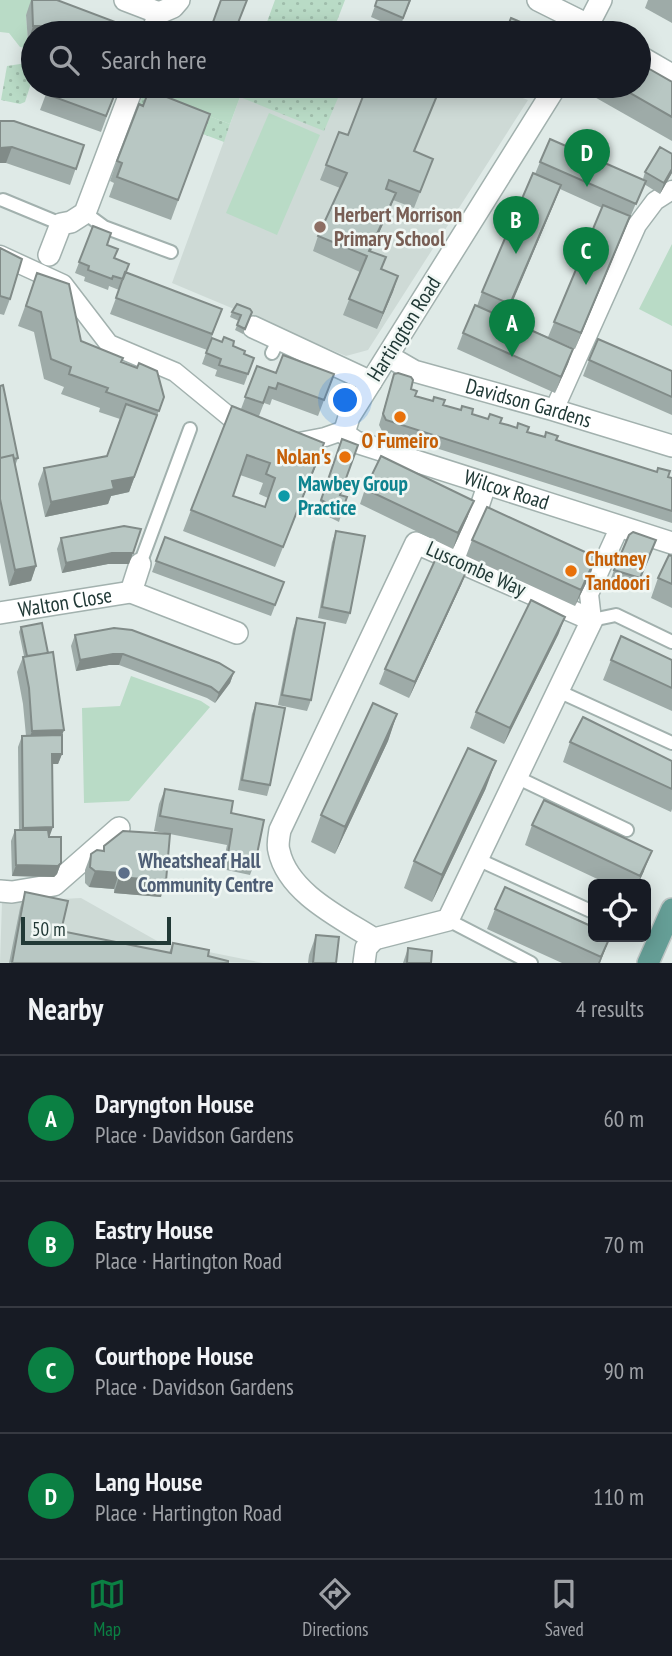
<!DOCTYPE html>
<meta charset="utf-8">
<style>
body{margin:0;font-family:"PT Sans Narrow",sans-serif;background:#242831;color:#f1f3f6}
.controls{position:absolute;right:21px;bottom:21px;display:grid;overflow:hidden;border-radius:10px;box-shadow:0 4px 18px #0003}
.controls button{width:63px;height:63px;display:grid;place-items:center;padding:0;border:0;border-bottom:2px solid #363941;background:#171b24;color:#f1f3f6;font:35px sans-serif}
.scale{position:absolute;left:21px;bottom:18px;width:150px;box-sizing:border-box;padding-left:7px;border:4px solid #213936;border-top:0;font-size:19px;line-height:24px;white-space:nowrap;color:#213936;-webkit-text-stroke:5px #f0f7f4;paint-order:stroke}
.you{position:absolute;left:346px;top:401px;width:24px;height:24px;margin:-18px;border:5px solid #fff;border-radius:50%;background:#1a73e8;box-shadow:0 0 0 10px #1a73e833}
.badge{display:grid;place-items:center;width:46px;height:46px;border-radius:50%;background:#0b8043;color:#fff;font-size:23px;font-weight:700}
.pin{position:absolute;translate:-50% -58px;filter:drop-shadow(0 2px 4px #0008)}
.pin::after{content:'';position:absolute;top:37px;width:24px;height:21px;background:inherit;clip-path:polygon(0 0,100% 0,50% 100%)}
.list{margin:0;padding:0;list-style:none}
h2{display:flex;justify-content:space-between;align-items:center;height:91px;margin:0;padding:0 28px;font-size:30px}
h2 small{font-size:23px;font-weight:400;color:#9ea1a6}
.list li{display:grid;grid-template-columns:46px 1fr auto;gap:21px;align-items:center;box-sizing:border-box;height:126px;padding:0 28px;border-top:2px solid #363941}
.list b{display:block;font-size:26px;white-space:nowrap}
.list p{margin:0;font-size:23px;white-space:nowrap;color:#9ea1a6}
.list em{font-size:23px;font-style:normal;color:#9ea1a6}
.icon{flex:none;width:38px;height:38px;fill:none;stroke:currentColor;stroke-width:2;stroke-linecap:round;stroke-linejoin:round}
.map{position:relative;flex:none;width:672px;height:963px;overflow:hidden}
.search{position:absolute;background:#171b24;box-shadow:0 4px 18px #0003;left:21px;right:21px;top:21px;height:77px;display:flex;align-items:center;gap:18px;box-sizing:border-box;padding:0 24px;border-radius:38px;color:#9ea1a6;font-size:26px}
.sheet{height:595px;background:#171b24}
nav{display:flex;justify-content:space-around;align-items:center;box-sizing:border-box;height:98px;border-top:2px solid #363941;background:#171b24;font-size:19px;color:#9ea1a6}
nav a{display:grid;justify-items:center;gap:4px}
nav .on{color:#0b8043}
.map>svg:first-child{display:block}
.built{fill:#cedad6}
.grass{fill:url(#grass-dots)}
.park{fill:#b9dbc6}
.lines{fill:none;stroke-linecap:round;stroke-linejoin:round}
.service-casing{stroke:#a2b1ae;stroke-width:16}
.pedestrian-casing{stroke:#a2b1ae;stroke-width:21}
.minor-casing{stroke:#a2b1ae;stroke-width:24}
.primary-casing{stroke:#bcc4c3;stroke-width:24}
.service{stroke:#fff;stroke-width:12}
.pedestrian{stroke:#fff;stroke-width:18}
.minor{stroke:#fff;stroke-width:21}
.primary{stroke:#659e96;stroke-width:21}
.wall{fill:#9eaba8;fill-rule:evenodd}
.shaded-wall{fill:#818b88}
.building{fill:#b8c7c3;stroke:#818b88;stroke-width:2;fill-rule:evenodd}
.education-dot{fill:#8d6e63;stroke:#f0f7f4;stroke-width:2.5}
.food-dot{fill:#e8710a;stroke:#f0f7f4;stroke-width:2.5}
.culture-dot{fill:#0f9aa8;stroke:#f0f7f4;stroke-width:2.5}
.service-dot{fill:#5c6f8a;stroke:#f0f7f4;stroke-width:2.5}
.labels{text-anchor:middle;stroke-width:5;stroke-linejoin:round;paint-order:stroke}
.education-label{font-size:21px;font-weight:bold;fill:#785e54;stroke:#f0f7f4;text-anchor:start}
.street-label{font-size:21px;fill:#213936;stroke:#f0f7f4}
.food-label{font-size:21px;font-weight:bold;fill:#c56008;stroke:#f0f7f4}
.culture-label{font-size:21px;font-weight:bold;fill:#0d838f;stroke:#f0f7f4;text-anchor:start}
.service-label{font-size:21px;font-weight:bold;fill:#4e5e75;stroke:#f0f7f4;text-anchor:start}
</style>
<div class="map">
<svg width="672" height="963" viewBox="0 0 672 963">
<defs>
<pattern id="grass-dots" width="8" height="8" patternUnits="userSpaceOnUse" patternTransform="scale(1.75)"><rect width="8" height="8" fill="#b9dbc6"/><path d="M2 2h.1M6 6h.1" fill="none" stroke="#9fbdab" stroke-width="1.8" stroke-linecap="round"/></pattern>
</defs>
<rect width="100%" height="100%" fill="#dfeae7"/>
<path class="built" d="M244 86H490L528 100 368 350 346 356 172 283Z
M81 898 159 942 263 963H0L2 902Z"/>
<path class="grass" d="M275 0H345L335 26 352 33H263Z
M33 62V77L25 102 20 104 1 100 7 66Z
M146 86H164L161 98 230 124 224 142 142 111 132 124Z
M244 86H343L324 131 240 97Z"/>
<path class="park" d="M0 0H35L26 15 28 41 33 42V50L20 47 9 33 0 32Z
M164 86H244L230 124 160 98Z
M269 113 320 135 277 235 226 213Z
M672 244V326L639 309Z
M131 676 201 701 210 707 129 801 84 803 82 708 120 706Z"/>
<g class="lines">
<g class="service-casing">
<path id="service" d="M3 200 61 224
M85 213 104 227 171 252
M272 353 279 339
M140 564 190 429
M592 620 616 615 672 642
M558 691 672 743
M516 777 627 830
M477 859 593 912
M448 920 531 963"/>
</g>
<g class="pedestrian-casing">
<path id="pedestrian" d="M0 255 63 284 109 344 175 372 231 418 249 425
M554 410 637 225 655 201 672 190
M294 443 325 437 345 430
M455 558 475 520 487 484
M592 620 589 594 620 526"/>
</g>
<g class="minor-casing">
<g id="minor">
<path d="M125 0 159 13"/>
<path d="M538 0 588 25 598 33"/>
<path d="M152 33 159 13 173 7 179 0"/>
<path d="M584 33 601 0"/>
<path d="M639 56 672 75"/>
<path id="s1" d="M556 86 371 382 349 417 345 430 347 436 356 442 672 543"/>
<path d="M49 255 61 224 71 222 85 213 133 86"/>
<path d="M253 327 371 382"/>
<path id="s2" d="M388 356 414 371 554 410 672 446"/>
<path d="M416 543 592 620 448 920 374 939C341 918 288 893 279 851 277 845 279 836 280 830Z"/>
<path d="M131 592 140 564"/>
<path id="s3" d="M0 613 131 592 237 633"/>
<path d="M0 891 12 892 54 885 119 828"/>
<path d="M364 963 366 948 374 939"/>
</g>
</g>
<g class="primary-casing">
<path id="primary" d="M648 963 672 909"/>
</g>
<use href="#service" class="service"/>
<use href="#pedestrian" class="pedestrian"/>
<use href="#minor" class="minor"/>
<use href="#primary" class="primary"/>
</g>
<path class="wall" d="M31 0 124 33H33L28 42 26 15Z
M221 0 234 33H209Z
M377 0H411L399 29 371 17Z
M648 0H672V23L645 8Z
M672 82V141L591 95 594 86H639Z
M49 86H118L101 132 40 110Z
M143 106 210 114 171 220 109 197 114 183 110 181 117 161Z
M0 121 84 145 70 185 6 163Z
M348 135 415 152 433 159 414 208 393 200 371 251 382 269 398 276 377 329 343 315 360 272 313 251 318 236 340 188 320 180 326 165Z
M540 162 643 179 645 172 672 173 660 194 644 184 575 349 559 342 573 349 555 393 457 349 463 333 477 306 482 292 535 174ZM560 189 602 208 548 337 505 318Z
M93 226 107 245 114 258 126 272 222 309 207 350 110 314 119 290 109 286 108 290 84 281 85 277 75 273Z
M0 248 10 299 4 315 0 314Z
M37 273 81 341 122 362 164 397 129 492 111 496 108 504 45 517 38 484 44 468 107 456 120 419 99 412 100 408 61 394 64 387 44 379 34 332 18 326Z
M232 312H252L243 334 235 330 239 321 230 317Z
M206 353 244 354 254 358 244 385 215 376 217 370 202 364Z
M589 360 672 371V415L583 376Z
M257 366 276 373 334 374 318 416 272 399 270 405 264 403 259 416 317 463 275 567 183 531 191 510 241 409ZM240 475 263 483 259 494 268 498 265 507 233 496Z
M394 374 411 389 415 396 672 478V523L382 431 379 425Z
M0 386 18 458 15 466 36 566 31 581 9 586 0 542Z
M342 439 340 495 347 497 339 522 317 511Z
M365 489 468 516 453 549 360 504Z
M336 531 350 613 346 624 318 618 332 542Z
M165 537 284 582 271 616 152 572Z
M61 538 129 564H108L62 573 57 549Z
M472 540 591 573 575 606 466 556Z
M652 550 636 588 610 581 614 570Z
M672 556V608L651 598 658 578Z
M467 570 461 585 409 698 379 684 385 669Z
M297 618 311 700 307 711 278 705 293 629Z
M21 627 64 730 62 735V754L58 764H52L49 837 61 863 57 874 54 877 12 876 11 841 15 830H19L18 747 22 736H26L23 704 17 672 23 657 24 656 19 632Z
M559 633 504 744 470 728 476 712Z
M75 635 234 672 230 683 215 703 207 698 119 665H109L76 671 71 646Z
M611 660H672V711L603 680Z
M256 703 270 785 267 796 238 790 252 714Z
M397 714 388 741 335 854 311 842 321 815Z
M570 742 672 761V809L671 812 563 762Z
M486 788 432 902 404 888 414 861Z
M165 789 231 813 256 859 250 875 222 869 227 845 154 831 159 804Z
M532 825 644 871 638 884H608L525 845Z
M104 846 161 897 114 893V889L89 887 85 883V870L91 854 103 851Z
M25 892 61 931 169 953 173 943 228 963H9L20 908Z
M495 909 610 937 600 963H562L487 929Z
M316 935 336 963H308L309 955Z
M408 948 431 963H403Z"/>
<path class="shaded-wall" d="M33 26H46L43 33H33V42H28Z
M12 147 6 163H0V148Z
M672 169V173L660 194 664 183Z
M561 185 555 201 505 320 510 304Z
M396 193 390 209 364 266 369 251Z
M630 216 624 232 575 349 581 333Z
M398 276 393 292 377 329 383 313Z
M573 349 568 364 555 393 561 377Z
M157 415 129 492 111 496 108 504 45 517 51 502 112 481Z
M324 443 317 463 275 567 283 547Z
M474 501 468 516 453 549 458 533Z
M112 553H133L129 564H108L62 573 66 563Z
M596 557 591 573 575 606 581 590Z
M36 566 31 581 9 586 15 570Z
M467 570 461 585 409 698 415 682Z
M565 617 559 633 504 744 510 728Z
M113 654H123L119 665H109L76 671 80 660Z
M234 672 230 683 215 703 219 693Z
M397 714 388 741 335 854 345 827Z
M64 730 58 746 26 747 32 731Z
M52 754H62L58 764H48Z
M496 761 486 788 432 902 442 875Z
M53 827 49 838H19L23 828Z
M652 851 644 871 638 884H637Z
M61 863 57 874 54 877 12 876 16 865Z
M95 871 119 873 114 889 89 887Z
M119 877 166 881 161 897 114 893Z
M610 937 603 955 600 963H598Z"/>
<path class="building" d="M32 0H57L126 26 124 33H65L46 26H33Z
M221 0H247L234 33 212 25Z
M377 0H410L403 18 375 6Z
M511 18 546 33H505Z
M639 63 672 82V117L618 86H639Z
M49 86H118L106 116 46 94Z
M367 86H441L414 151 433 159 420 192 389 180 386 189 396 193 369 251 386 257 381 269 398 276 383 313 349 299 367 256 318 236 347 173 326 165 339 132 348 135Z
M149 90 210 114 178 200 117 177 122 163 117 161 139 104 143 106Z
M0 121H14L84 145 76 169 12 147 0 148Z
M550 139 646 181 636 204 540 162Z
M660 147 672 154V169L664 183 645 172Z
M533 173 561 185 510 304 482 292Z
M603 205 630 216 581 333 554 322Z
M93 226 111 233 107 245 118 249 114 258 129 264 123 279 113 276 112 279 88 270 89 266 79 262Z
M0 248 22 259 10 299 0 296Z
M125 272 222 309 212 334 116 298Z
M37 273 69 284 81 341 123 358 121 362 137 368 139 363 157 371 164 397 159 411 106 392 108 388 69 374 71 367 51 359 41 312 26 306Z
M237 304 250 309 252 312 245 329 237 325 241 315 232 312Z
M475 305 573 349 561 377 463 333Z
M224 337 234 341 233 346 245 351 244 354 254 358 248 374 219 365 221 359 206 353 212 338 222 342Z
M598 339 672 371V397L589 360Z
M283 355 334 374 324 400 278 383 276 389 269 387 263 403 245 397 257 366 276 373Z
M398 373 411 377 413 380 411 389 417 391 415 396 433 401 434 397 445 400 443 405 461 410 462 406 473 409 472 414 488 419 490 414 502 418 500 423 508 425 517 428 518 423 529 427 527 432 545 437 546 432 558 436 556 440 565 443 657 472 658 468 670 471 668 477 672 478V511L386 420 383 414 394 374Z
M3 385 18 458 14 459 13 455 0 458V386Z
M126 404 157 415 134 477 112 481 114 489 51 502 44 468 107 456Z
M232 406 324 443 283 547 191 510ZM247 455 270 463 266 474 275 478 265 507 233 496Z
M342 439 358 445 340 495 347 497 342 511 321 500Z
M13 455 36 566 15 570 0 499V458Z
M381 456 474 501 458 533 365 489Z
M487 507 596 557 581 590 472 540Z
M124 526 141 529 133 553H112L66 563 61 538Z
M336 531 365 536 350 613 322 607Z
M633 532 656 540 640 578 614 570 629 535Z
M165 537 284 582 275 605 156 561Z
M669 555 672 556V584L658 578Z
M437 556 467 570 415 682 385 669Z
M531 600 565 617 510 728 476 712Z
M297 618 325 623 311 700 282 695Z
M42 623 48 653 27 656 21 627Z
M114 628 132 630 219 663 234 672 219 693 211 687 123 654H113L80 660 75 635Z
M621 636 672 660V688L611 660Z
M53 652 64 730 32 731 29 688 23 657Z
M256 703 285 708 270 785 242 780Z
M373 703 397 714 345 827 321 815Z
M583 717 672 761V789L570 742Z
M62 735V754H52L53 827 23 828 22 736Z
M468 748 496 761 442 875 414 861Z
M165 789 233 801 231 813 264 820 256 859 228 854 232 829 160 816Z
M544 800 652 851 640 876 532 825Z
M15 830H48L49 837H61V863L58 866 16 865Z
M123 831 170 834 166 881 119 877V873L95 871 90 867 91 854 97 850 104 851V846Z
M505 887 593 927V937H610L601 957 495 909Z
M25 892 68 901 61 931 171 953 173 943 209 950 208 956 228 961V963H12Z
M316 935 339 937 336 963H313Z
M408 948 432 951 431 963H407Z"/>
<circle class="education-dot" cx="320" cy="227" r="7"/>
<g class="food-dot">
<circle cx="400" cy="417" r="7"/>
<circle cx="345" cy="457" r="7"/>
<circle cx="571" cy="571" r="7"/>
</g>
<circle class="culture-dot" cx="284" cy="496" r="7"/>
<circle class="service-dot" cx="124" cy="873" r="7"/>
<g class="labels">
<g class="education-label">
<text x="334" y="222">Herbert Morrison<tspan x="334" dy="24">Primary School</tspan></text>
</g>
<g class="street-label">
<text transform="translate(404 329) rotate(-58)" y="7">Hartington Road</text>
<text dy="7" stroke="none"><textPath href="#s2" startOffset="149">Davidson Gardens</textPath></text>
<text dy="7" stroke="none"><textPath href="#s1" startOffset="579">Wilcox Road</textPath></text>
<text transform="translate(476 569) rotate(24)" y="7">Luscombe Way</text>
<text dy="7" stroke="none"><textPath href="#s3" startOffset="66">Walton Close</textPath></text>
</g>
<g class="food-label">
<text x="400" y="448">O Fumeiro</text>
<text x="331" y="464" text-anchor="end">Nolan's</text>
<text x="585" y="566" text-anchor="start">Chutney<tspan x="585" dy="24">Tandoori</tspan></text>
</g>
<g class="culture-label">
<text x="298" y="491">Mawbey Group<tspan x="298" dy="24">Practice</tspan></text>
</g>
<g class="service-label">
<text x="138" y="868">Wheatsheaf Hall<tspan x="138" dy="24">Community Centre</tspan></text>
</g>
</g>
</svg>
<div class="controls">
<button><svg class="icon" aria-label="locate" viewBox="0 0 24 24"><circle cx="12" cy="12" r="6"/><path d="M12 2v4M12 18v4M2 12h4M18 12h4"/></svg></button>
</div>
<div class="scale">50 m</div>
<div class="you"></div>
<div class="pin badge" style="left:512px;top:357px">A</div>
<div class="pin badge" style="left:516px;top:254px">B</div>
<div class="pin badge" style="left:586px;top:285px">C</div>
<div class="pin badge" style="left:587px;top:187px">D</div>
<div class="search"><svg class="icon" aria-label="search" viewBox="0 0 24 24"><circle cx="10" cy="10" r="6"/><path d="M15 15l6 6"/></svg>Search here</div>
</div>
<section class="sheet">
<h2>Nearby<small>4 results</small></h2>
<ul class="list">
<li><span class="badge">A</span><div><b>Daryngton House</b><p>Place · Davidson Gardens</p></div><em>60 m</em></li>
<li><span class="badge">B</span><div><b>Eastry House</b><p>Place · Hartington Road</p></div><em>70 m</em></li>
<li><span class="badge">C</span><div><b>Courthope House</b><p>Place · Davidson Gardens</p></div><em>90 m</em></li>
<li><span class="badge">D</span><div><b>Lang House</b><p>Place · Hartington Road</p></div><em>110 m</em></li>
</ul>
</section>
<nav>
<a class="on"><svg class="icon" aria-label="map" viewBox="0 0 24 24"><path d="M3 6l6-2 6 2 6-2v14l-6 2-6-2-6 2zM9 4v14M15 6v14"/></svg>Map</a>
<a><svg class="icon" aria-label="directions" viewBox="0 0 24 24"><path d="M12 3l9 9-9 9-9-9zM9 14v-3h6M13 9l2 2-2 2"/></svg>Directions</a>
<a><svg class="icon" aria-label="saved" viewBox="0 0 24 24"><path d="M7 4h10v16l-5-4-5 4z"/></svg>Saved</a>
</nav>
